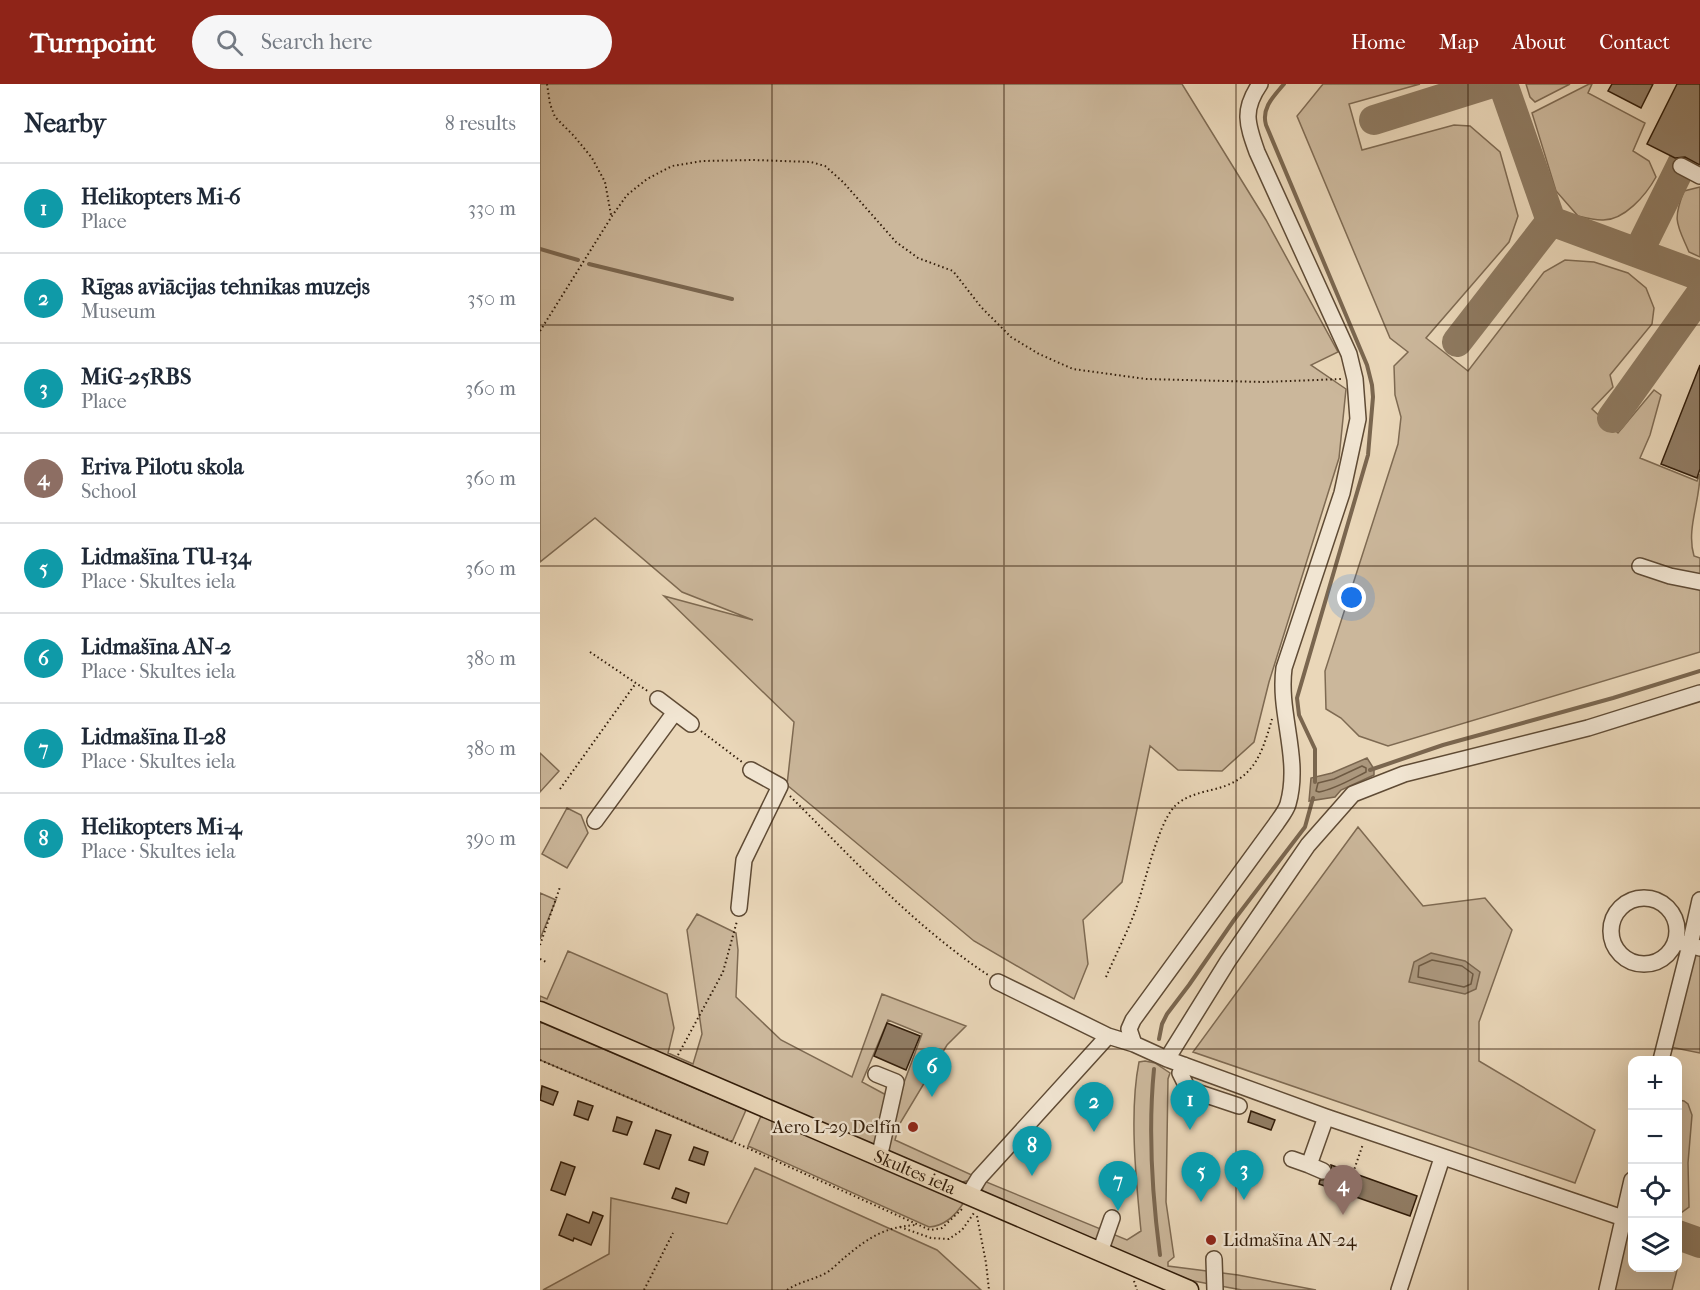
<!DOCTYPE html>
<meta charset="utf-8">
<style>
body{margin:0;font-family:"IM FELL French Canon",serif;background:#f6f6f7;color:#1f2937}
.controls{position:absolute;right:18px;bottom:18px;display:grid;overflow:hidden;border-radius:12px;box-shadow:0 6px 24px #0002}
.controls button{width:54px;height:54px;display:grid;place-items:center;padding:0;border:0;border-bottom:2px solid #e0e1e3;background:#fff;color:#1f2937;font:30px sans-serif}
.you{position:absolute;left:812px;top:514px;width:21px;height:21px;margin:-15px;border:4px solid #fff;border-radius:50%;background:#1a73e8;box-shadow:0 0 0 9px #1a73e833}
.badge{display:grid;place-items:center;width:39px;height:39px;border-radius:50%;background:#8f2418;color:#fff;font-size:20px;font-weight:700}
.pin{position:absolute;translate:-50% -50px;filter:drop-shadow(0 2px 3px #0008)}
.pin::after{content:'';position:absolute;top:32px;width:21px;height:18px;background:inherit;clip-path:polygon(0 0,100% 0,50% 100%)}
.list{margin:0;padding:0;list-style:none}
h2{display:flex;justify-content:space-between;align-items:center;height:78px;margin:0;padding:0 24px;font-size:26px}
h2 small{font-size:20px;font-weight:400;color:#747a83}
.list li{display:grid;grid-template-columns:39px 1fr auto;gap:18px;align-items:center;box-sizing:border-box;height:90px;padding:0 24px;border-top:2px solid #e0e1e3}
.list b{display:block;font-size:22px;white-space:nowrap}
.list p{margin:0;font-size:20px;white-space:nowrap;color:#747a83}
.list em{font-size:20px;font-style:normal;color:#747a83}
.icon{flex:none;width:33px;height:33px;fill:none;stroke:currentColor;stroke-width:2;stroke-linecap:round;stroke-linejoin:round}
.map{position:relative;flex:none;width:1160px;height:1206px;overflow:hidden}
header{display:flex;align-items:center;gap:36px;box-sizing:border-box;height:84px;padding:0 30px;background:#8f2418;color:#fff}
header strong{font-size:28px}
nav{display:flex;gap:33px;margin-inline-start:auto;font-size:21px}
.search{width:420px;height:54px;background:#f6f6f7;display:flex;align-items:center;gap:15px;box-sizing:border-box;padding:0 21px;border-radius:33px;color:#747a83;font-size:22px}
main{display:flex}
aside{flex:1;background:#fff}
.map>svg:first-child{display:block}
.green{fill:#cbb79b;stroke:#7e6a52;stroke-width:1.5}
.water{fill:#ab977d;stroke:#7a664f;stroke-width:1.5}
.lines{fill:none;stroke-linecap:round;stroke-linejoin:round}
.shore{stroke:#6e5a43;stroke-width:1.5}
.stream{stroke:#7a664f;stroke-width:4}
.taxiway{stroke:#8e7a61;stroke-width:30}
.building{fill:#917d65;stroke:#311c09;stroke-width:1.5}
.minor-casing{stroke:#5f4b35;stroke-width:18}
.major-casing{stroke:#311c09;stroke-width:21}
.path{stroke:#311c09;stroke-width:2;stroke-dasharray:1.5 3;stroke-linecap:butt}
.minor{stroke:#f1e5d2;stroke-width:15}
.major{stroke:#ead7b9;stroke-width:18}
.grid{fill:none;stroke:#311c09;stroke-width:1.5;stroke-opacity:0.55}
.poi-dot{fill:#8f2418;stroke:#f1e5d2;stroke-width:2}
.labels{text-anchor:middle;stroke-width:4.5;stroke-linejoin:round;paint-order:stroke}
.poi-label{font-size:18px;fill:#311c09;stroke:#f1e5d2;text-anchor:end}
.street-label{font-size:18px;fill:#311c09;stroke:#f1e5d2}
</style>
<header>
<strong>Turnpoint</strong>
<div class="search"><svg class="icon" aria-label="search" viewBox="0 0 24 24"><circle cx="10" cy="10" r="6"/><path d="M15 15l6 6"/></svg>Search here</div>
<nav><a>Home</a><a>Map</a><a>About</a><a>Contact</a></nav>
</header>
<main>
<aside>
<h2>Nearby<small>8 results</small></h2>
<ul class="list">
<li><span class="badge" style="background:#0f9aa8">1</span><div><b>Helikopters Mi-6</b><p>Place</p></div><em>330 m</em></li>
<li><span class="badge" style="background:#0f9aa8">2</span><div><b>Rīgas aviācijas tehnikas muzejs</b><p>Museum</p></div><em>350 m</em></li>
<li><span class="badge" style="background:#0f9aa8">3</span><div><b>MiG-25RBS</b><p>Place</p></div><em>360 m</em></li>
<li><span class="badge" style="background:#8d6e63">4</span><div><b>Eriva Pilotu skola</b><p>School</p></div><em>360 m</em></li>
<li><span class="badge" style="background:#0f9aa8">5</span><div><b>Lidmašīna TU-134</b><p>Place · Skultes iela</p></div><em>360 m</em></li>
<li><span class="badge" style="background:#0f9aa8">6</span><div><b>Lidmašīna AN-2</b><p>Place · Skultes iela</p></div><em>380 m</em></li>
<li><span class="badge" style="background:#0f9aa8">7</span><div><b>Lidmašīna Il-28</b><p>Place · Skultes iela</p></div><em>380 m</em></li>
<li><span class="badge" style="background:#0f9aa8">8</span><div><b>Helikopters Mi-4</b><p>Place · Skultes iela</p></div><em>390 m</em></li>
</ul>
</aside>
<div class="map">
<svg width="1160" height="1206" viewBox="0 0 1160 1206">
<rect width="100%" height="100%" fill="#ead7b9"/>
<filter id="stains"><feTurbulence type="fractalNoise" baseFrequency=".00333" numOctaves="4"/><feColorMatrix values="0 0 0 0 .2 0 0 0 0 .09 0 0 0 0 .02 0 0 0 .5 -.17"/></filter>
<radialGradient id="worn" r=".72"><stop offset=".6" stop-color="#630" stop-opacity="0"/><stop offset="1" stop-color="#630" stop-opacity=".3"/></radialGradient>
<path class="green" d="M0 0H642L726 136 798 268 771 281 806 305 799 374 729 598 714 658 682 687 638 686 610 662 582 798 543 836 548 880 534 915 434 857 247 701 254 638 124 512 213 536 142 508 55 434 0 478Z
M783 0H880L809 20 822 66 914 41 930 42 960 68 978 132 969 158 886 254 928 287 1004 188 1025 176 1054 178 1088 189 1106 204 1114 224 1112 240 1070 291 1073 303 1052 325 1078 349 1114 306 1121 311 1110 351 1100 374 1157 397 1160 390C1160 417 1146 446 1154 472L1160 474V568L848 662 819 652 801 634 786 625 785 587 858 360 861 333 855 311 854 282 868 268 850 254 757 32Z
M986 0H1030L995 18 990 13Z
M1049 0H1052L1048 9 1105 39 1093 67 1109 77 1116 93C1106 111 1084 137 1062 136 1054 136 1046 134 1038 132L1016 107 992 29Z
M1160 103V173L1149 168C1137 140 1132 137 1144 107Z
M0 669 19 687 0 708Z
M27 724 41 731 48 749 27 784 2 770Z
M818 743 883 822 945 814 972 846 939 938V977L1055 1046 1035 1099 653 968Z
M0 809 16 816 0 855Z
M157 830 196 849 198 866 196 913 241 956 312 993 342 910 426 942 407 961 359 1041 355 1056 434 1092 431 1096 418 1099 346 1067 362 1004 382 950 348 936 322 998 348 1012 337 1062 0 921V912L7 915 28 867 127 910 134 944 128 969 153 980 162 950 147 846Z
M1151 866 1160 868V969L1130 963Z
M0 938 206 1026 192 1058 0 976Z
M605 977 615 979 630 989 628 995 626 1118 634 1173 628 1178V1182L698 1191 776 1206H702L643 1195 442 1108 444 1097 587 1156 601 1147C596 1096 589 1028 599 978Z
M1138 1016 1144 1017 1148 1020 1152 1031 1148 1079 1149 1123 1138 1131Z
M221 1032 424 1118C416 1131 405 1142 389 1143L208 1062Z
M215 1084 397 1166 441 1206H3L69 1170 71 1114 187 1140Z
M1088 1142 1092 1144V1184H1138V1166L1141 1170 1132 1206H1073Z"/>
<path class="water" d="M827 674 834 685V691L801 706 795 713 769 717 771 694 792 689Z
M891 869 925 877 940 888 936 905 925 910 869 898 874 878Z"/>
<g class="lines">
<path class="shore" d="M822 682 826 684V688C810 696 795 705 779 708L776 707 778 699 794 695Z
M892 876 922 882 933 890 931 900 924 903 878 893 879 882Z"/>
<path class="stream" d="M744 0C734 12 721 24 726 41L827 281 832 301 833 313 828 371 757 614 759 631 775 665V698
M0 165 38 176
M49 180 192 215
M830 686 903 661 1073 614 1160 587
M619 955 622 940 627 930 649 901 694 836 765 743 773 714
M614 985C608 1046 612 1110 620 1171"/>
<path class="taxiway" d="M963 0 1011 137 1160 192
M834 36 949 0
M1098 169 1143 78
M917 258 1011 137
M1072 334 1160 211
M1138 1151 1160 1159"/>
</g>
<path class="building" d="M1072 0H1113L1101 24 1068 7Z
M1137 0H1160V81L1145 73 1135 74 1107 60Z
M1160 281V385L1157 394 1121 380Z
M347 939 380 952 366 986 334 972Z
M2 1002 18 1008 13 1021 0 1016Z
M38 1017 53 1022 48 1036 34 1031Z
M711 1027 735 1036 731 1046 708 1038Z
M77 1033 92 1038 87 1051 73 1047Z
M116 1046 131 1051 119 1085 104 1080Z
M154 1063 168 1068 164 1081 149 1076Z
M21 1078 35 1083 25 1111 11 1106Z
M791 1081 877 1112 870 1132 779 1100 780 1096 788 1095 792 1091Z
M136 1104 149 1109 146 1119 132 1114Z
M53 1128 63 1132 51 1161 34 1154 33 1157 19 1151 27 1130 49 1139Z"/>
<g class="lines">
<g class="minor-casing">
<path id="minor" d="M1141 82 1160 92
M1100 482 1130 492 1160 498
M118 615 151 640
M55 737 135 628
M1071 847a33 33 0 1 1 66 0a33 33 0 1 1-66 0Z
M1160 816 1150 861 1160 864
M199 824 204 776 240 702 211 686
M568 952 594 960 627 975 786 1033 1083 1134
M594 960 589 945 593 936 736 740C740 734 746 727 748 720 761 674 738 630 744 584L802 409 818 335 815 295 809 270 717 68C707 40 702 26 720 0
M627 975 688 877 768 761 813 710 864 690 1048 644 1160 609
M1121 976 1150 861 1137 858
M644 981 640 989 648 1005 699 1022
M336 990 356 998 339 1074
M752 1075 769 1081
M783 1087 769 1081 786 1033
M428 1112 439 1094 568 952 458 898
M560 1168 572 1134
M674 1175 675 1206
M859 1206 902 1074
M1067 1206 1092 1096"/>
</g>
<g class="major-casing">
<g id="major">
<path id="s1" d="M0 927 649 1206"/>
</g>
</g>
<path class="path" d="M7 0 10 20 15 33 34 52 52 74 65 98 71 131
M0 247 72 132 87 111 107 95 132 82 162 77 214 76 271 78 285 82 303 98 356 158 378 174 413 187 441 223 471 253 499 270 533 285 606 295 724 298 802 295
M50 568 109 608
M161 647 202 678
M20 705 96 599
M250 712C313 775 374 842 448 891
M0 861 20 803
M0 875 8 879
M566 893C575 872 586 851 594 830 605 802 616 744 634 723 643 713 659 709 671 706 713 697 721 673 732 635
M138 971 183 888 197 837
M0 976 205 1063 390 1146 402 1144 422 1125
M813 1089 823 1060
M437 1132 446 1179 449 1206
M360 1143 391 1154 409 1155 422 1146 434 1129
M594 1197 597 1206
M104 1206 133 1149
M247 1206C261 1197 273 1196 286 1189 293 1185 299 1178 304 1174 328 1154 344 1143 376 1141"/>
<use href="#minor" class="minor"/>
<use href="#major" class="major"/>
</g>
<path class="grid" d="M232 0V1206M464 0V1206M696 0V1206M928 0V1206M0 241H1160M0 482H1160M0 724H1160M0 965H1160"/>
<g class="poi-dot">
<circle cx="373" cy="1043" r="6"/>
<circle cx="671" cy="1156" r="6"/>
</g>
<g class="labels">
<g class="poi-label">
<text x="361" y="1049">Aero L-29 Delfín</text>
<text x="683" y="1162" text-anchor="start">Lidmašīna AN-24</text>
</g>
<g class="street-label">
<text dy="6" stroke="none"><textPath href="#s1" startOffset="408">Skultes iela</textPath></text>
</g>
</g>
<rect width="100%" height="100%" filter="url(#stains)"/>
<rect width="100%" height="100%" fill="url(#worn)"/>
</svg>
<div class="controls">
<button>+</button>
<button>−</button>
<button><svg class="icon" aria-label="locate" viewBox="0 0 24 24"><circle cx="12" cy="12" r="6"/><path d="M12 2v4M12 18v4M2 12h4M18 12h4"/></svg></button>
<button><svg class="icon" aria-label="layers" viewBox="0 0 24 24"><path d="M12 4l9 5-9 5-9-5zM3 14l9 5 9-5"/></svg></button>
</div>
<div class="you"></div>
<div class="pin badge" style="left:650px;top:1046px;background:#0f9aa8">1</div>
<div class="pin badge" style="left:554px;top:1048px;background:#0f9aa8">2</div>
<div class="pin badge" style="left:704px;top:1116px;background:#0f9aa8">3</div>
<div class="pin badge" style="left:803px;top:1131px;background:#8d6e63">4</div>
<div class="pin badge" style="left:661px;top:1118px;background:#0f9aa8">5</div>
<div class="pin badge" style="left:392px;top:1013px;background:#0f9aa8">6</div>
<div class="pin badge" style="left:578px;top:1127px;background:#0f9aa8">7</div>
<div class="pin badge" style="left:492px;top:1092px;background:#0f9aa8">8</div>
</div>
</main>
